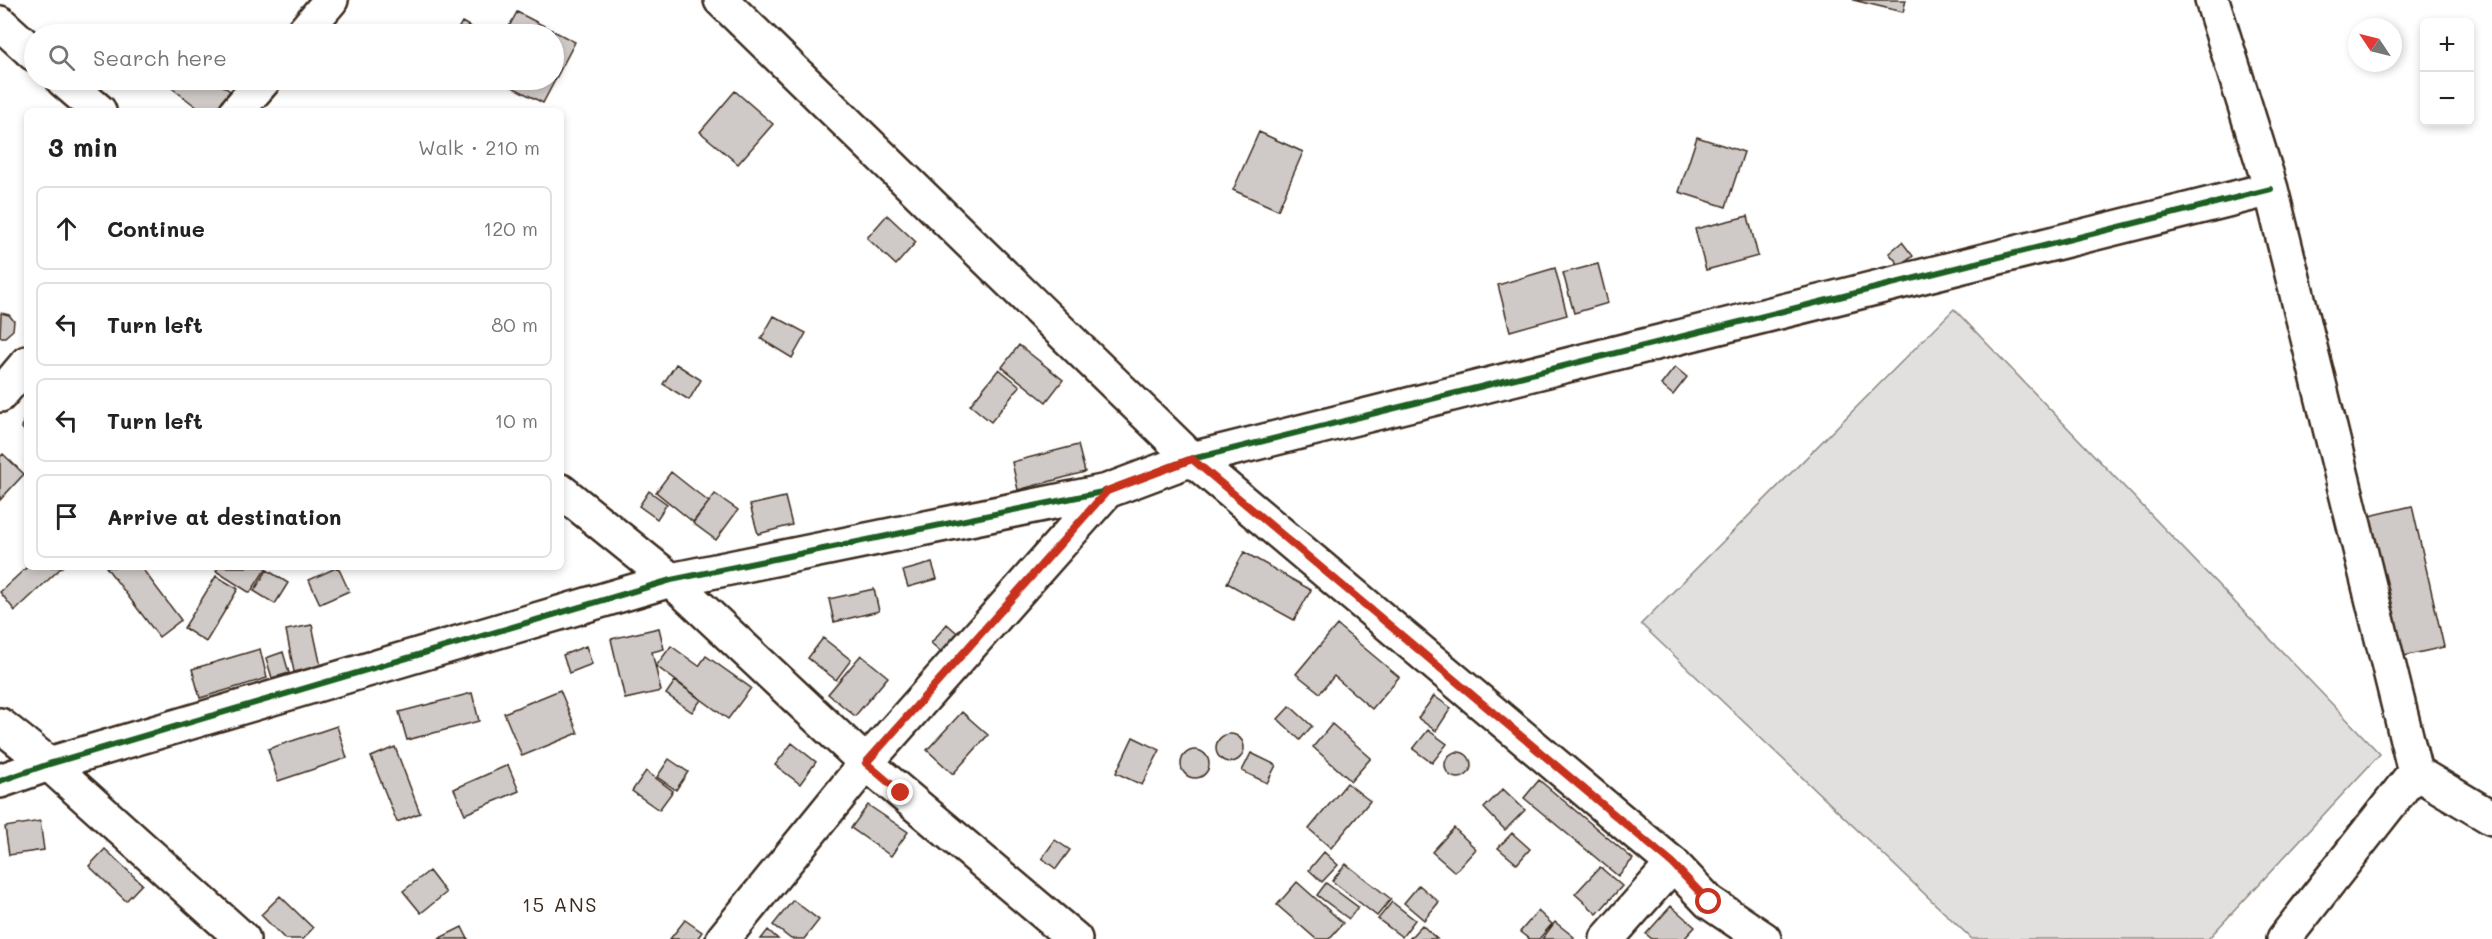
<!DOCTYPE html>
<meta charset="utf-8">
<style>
body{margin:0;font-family:Mali,sans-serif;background:#f6f6f6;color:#222}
.controls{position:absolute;right:18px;top:18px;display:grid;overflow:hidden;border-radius:9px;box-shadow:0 3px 9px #0003}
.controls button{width:54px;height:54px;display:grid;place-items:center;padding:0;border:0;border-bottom:2px solid #e0e0e0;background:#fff;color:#222;font:30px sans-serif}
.compass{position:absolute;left:2348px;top:18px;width:54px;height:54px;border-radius:50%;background:#fff;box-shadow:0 3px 9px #0003;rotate:305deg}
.stop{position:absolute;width:18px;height:18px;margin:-14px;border:4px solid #c8321e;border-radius:50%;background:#fff}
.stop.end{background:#c8321e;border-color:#fff;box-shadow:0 2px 6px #0008}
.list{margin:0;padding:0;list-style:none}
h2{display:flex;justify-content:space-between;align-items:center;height:78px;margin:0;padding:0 24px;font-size:26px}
h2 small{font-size:20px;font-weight:400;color:#767676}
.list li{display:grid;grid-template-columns:39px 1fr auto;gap:18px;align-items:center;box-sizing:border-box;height:84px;margin:0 12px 12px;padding:0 12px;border:2px solid #e0e0e0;border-radius:9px}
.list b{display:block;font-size:22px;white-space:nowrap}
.list em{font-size:20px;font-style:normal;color:#767676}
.icon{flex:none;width:33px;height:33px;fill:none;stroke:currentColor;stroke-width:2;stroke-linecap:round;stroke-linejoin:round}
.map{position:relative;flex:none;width:2492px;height:939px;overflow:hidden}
.search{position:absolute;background:#fff;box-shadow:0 3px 9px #0003;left:24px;top:24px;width:540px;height:66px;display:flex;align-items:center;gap:15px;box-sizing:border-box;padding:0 21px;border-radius:33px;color:#767676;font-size:22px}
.panel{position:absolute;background:#fff;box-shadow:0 3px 9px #0003;left:24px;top:108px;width:540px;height:462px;border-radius:9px}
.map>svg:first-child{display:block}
.garden{fill:#e2e0de;stroke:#8e857e;stroke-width:1.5}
.building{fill:#cfcac7;stroke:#3b2a1e;stroke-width:1.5}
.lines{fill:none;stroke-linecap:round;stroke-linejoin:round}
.street-casing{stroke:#3b2a1e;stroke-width:38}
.secondary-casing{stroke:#3b2a1e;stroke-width:38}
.street{stroke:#fff;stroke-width:33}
.secondary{stroke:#fff;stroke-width:33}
.cycleway-casing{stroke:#fff;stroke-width:10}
.cycleway{stroke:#1b5e20;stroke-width:6}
.route{stroke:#c8321e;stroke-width:8}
.labels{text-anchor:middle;stroke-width:4.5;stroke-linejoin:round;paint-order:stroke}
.neighbourhood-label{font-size:20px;letter-spacing:1.5px;fill:#3b2a1e;stroke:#fff}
</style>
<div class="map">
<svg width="2492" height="939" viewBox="0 0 2492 939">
<rect width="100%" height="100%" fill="#fff"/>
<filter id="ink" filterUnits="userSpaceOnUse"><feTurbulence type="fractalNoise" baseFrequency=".0167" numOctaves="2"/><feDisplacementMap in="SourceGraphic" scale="12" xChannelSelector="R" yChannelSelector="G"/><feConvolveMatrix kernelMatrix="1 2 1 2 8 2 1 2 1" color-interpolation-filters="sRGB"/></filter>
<g filter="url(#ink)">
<path class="garden" d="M1954 309 2380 754 2208 939H1972L1641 624Z"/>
<path class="building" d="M1853 0H1906L1903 12Z
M517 12 575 42 543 103 499 80H554V34H505Z
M462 22 483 34H455Z
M174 80H214L230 91 215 111H202L169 86Z
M735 91 773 124 738 164 700 132Z
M1259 132 1303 152 1278 210 1233 190Z
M1697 137 1744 152 1726 207 1679 192Z
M887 215 916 242 896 265 867 238Z
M1748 216 1758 256 1706 270 1695 229Z
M1902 242 1913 256 1900 266 1889 253Z
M1598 264 1608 303 1574 313 1563 273Z
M1555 268 1567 315 1510 331 1498 285Z
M1 313 9 315 14 321 13 330 5 337H0Z
M774 316 806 333 792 358 761 339Z
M1019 345 1063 380 1046 402 1002 367Z
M676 364 701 380 689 400 663 384Z
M1675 367 1687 377 1673 395 1661 385Z
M999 369 1020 386 991 422 970 405Z
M27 418V434L22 428 23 421Z
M1078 445 1085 472 1018 490 1012 462Z
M3 454 24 474 0 500V457Z
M671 472 709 502 693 522 656 492Z
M649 491 667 504 657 519 639 506Z
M715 494 738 510 716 540 693 523Z
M785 497 792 525 758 534 750 505Z
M2412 506 2444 647 2395 658 2365 517Z
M1244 552 1311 590 1294 620 1227 583Z
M932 563 937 579 908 587 903 571Z
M27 567H62L15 611 0 592Z
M106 567H141L181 620 159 637Z
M219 567H267L250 593 216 571Z
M338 567 349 591 320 604 309 580Z
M267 570 288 583 275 604 254 591Z
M216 576 238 589 206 642 184 628Z
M874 589 879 611 834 622 829 599Z
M947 624 963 638 946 656 931 643Z
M312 625 321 667 294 672 286 630Z
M1337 625 1399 677 1372 709 1334 676 1320 693 1296 674Z
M659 628 664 649 652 652 661 691 625 699 611 639Z
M823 638 851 660 836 680 808 658Z
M586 646 592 664 569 673 563 655Z
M671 646 699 666 706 656 751 688 728 719 656 666Z
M260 649 267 678 200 698 192 669Z
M283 652 289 673 272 678 266 658Z
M861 655 888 677 855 716 828 694Z
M675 681 701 700 692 712 666 694Z
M560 690 578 733 522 756 504 713Z
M472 693 479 721 407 740 399 712Z
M1434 696 1451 708 1436 731 1418 718Z
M1290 706 1312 726 1300 740 1278 719Z
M962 712 988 735 953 774 927 750Z
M1332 724 1371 758 1351 781 1313 747Z
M337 726 347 758 278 781 268 749Z
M1428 730 1447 744 1432 763 1413 749Z
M1216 748a14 14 0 1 1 28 0a14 14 0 1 1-28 0Z
M1133 737 1160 750 1142 785 1116 773Z
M792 743 816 762 800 784 775 765Z
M395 747 420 813 397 822 371 757Z
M1181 764a14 14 0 1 1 28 0a14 14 0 1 1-28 0Z
M1445 765a13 13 0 1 1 26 0a13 13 0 1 1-26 0Z
M1251 753 1276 765 1267 783 1242 771Z
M669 759 688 772 676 790 657 777Z
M508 765 519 791 465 814 454 789Z
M646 771 673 791 659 810 632 791Z
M1539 780 1633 859 1618 876 1524 798Z
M1347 783 1370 801 1331 848 1309 829Z
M1503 789 1525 810 1505 830 1484 808Z
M868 805 908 832 891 856 851 828Z
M40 821 44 850 9 855 5 827Z
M1454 828 1476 849 1455 872 1432 852Z
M1512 833 1530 849 1517 864 1498 848Z
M1055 840 1070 850 1056 869 1042 858Z
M105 849 142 884 126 901 89 866Z
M1324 852 1338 865 1322 882 1309 870Z
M1346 864 1391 899 1377 916 1332 881Z
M1600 867 1622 886 1597 914 1575 894Z
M429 871 446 893 421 913 403 891Z
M1297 882 1343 923 1329 939H1316L1277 905Z
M1326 883 1358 907 1349 919 1317 895Z
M1419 885 1439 902 1424 920 1404 903Z
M280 896 313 928 303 939H285L261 915Z
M793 900 819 920 804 939H791L773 925Z
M1392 902 1415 920 1402 937 1378 919Z
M1671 906 1695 927 1684 939H1652L1646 934Z
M1538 911 1552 924 1539 939H1529L1520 932Z
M685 920 702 932 697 939H670Z
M1555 922 1574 937 1572 939H1542Z
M1422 925 1437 939H1409Z
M462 927 468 939H438Z
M768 930 778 939H761Z"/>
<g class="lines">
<g class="street-casing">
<path id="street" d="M2212 0 2271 189 2415 772 2492 818
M0 23 34 54
M63 80 99 111
M561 491 671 580 866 763 1075 939
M0 725 49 764 243 939
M0 781 49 764 671 580 1107 491 1192 459 2271 189
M723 939 866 763 1107 491
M1607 939 1673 864
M2284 939 2415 772"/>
</g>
<g class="secondary-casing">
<path id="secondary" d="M721 0 1192 459 1673 864 1709 902 1764 939
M302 34 331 0
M237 111 264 80
M0 395 27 363"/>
</g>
<use href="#street" class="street"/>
<use href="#secondary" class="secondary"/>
<g class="cycleway-casing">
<path id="cycleway" d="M0 781 49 764 671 580 1107 491 1192 459 2271 189"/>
</g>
<use href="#cycleway" class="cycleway"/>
</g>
</g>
<g class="lines" filter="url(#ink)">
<path class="route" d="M901 793 866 763 1107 491 1192 459 1673 864 1709 902"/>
</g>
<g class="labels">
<g class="neighbourhood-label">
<text x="560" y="912">15 ANS</text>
</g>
</g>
</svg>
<div class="controls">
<button>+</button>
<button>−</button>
</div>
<svg class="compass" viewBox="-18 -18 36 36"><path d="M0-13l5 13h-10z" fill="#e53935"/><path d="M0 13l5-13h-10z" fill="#767676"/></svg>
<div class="stop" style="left:1709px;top:902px"></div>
<div class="stop end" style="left:901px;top:793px"></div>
<div class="search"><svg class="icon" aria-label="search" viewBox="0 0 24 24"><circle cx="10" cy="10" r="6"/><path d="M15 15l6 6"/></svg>Search here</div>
<section class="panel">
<h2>3 min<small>Walk · 210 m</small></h2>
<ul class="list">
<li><svg class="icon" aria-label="ahead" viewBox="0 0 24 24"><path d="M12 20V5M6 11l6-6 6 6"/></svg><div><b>Continue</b></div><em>120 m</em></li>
<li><svg class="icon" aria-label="left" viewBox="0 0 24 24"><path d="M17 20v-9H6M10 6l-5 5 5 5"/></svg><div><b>Turn left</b></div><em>80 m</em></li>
<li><svg class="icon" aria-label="left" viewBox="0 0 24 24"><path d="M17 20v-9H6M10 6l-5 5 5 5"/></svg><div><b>Turn left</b></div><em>10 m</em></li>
<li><svg class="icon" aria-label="arrive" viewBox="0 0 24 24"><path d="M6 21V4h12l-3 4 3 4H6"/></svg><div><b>Arrive at destination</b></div></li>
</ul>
</section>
</div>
